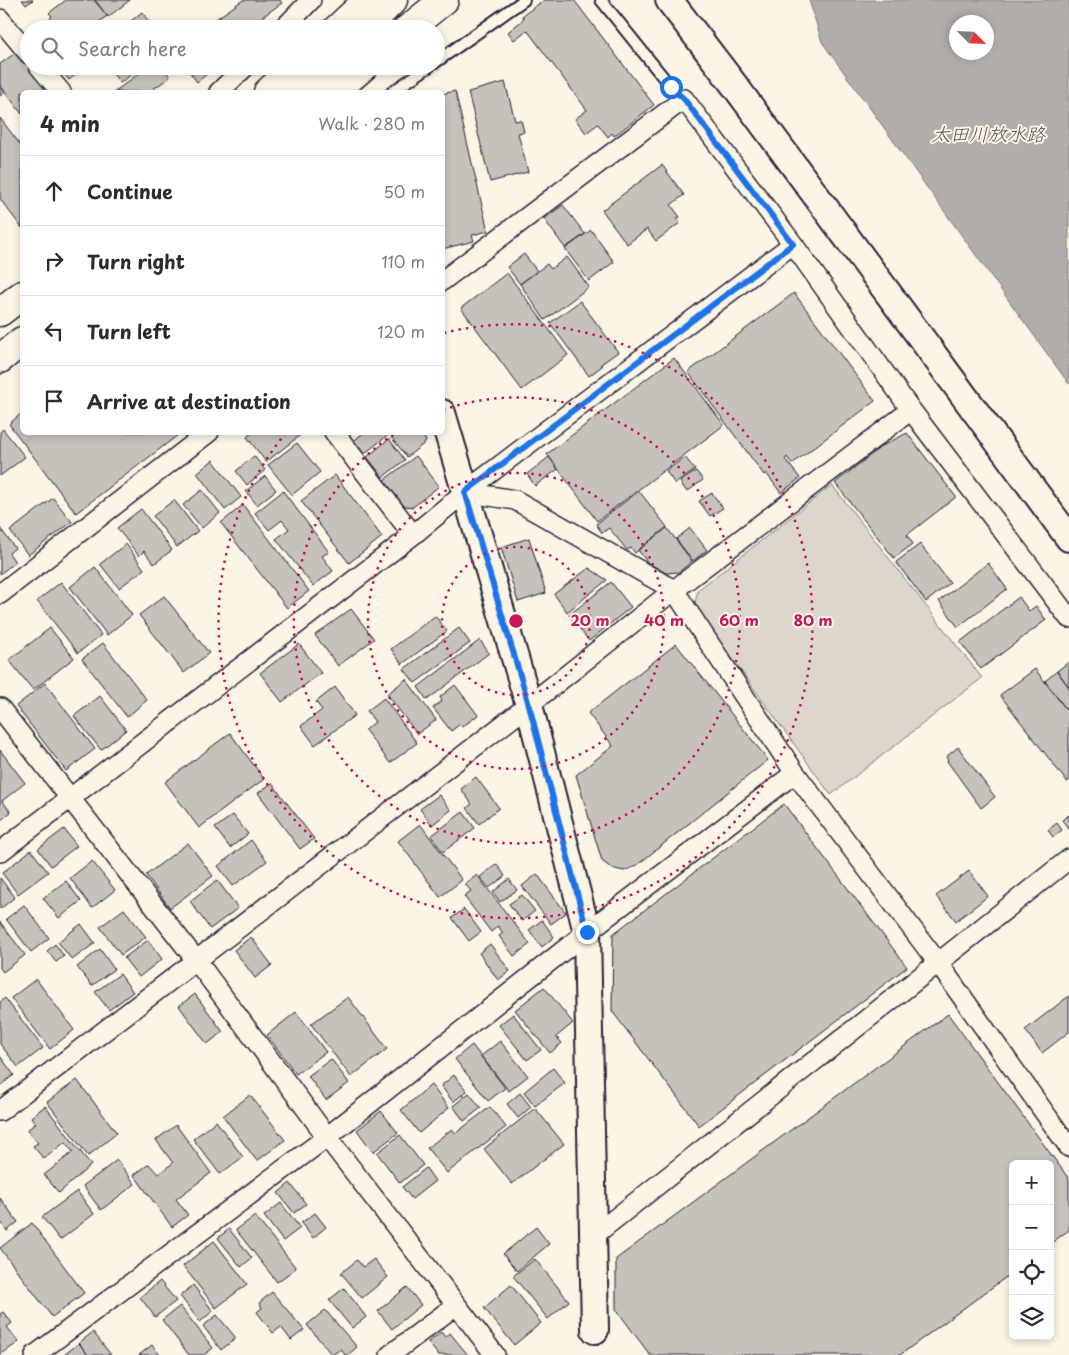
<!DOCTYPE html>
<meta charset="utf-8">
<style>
body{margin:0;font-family:"Playpen Sans","Klee One",sans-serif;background:#f7f7f7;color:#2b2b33}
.controls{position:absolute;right:15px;bottom:15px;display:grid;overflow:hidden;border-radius:8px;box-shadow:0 2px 8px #0003}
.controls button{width:45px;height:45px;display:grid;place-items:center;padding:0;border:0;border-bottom:1px solid #e1e1e2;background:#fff;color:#2b2b33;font:25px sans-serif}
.compass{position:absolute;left:949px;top:15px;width:45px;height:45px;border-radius:50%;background:#fff;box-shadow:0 2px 8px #0003;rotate:114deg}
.stop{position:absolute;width:15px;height:15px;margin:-11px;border:4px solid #1a73e8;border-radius:50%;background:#fff}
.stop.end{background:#1a73e8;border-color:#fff;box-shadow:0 1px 5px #0008}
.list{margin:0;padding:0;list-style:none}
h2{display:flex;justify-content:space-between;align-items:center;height:65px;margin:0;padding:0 20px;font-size:21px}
h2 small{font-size:16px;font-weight:400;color:#7c7c81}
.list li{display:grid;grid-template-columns:32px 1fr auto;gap:15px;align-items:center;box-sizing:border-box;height:70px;padding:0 20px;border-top:1px solid #e1e1e2}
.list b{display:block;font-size:19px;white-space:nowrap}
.list em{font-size:16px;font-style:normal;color:#7c7c81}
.icon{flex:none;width:28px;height:28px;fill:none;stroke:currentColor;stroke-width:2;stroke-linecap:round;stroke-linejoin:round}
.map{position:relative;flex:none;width:1069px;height:1355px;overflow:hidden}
.search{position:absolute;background:#fff;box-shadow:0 2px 8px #0003;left:20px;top:20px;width:425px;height:55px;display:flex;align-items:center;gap:12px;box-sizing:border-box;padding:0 18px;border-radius:28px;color:#7c7c81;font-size:19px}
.panel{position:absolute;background:#fff;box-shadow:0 2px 8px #0003;left:20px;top:90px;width:425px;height:345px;border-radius:8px}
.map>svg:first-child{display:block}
.green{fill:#dcd6cc;stroke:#7f7c84}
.water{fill:#b2adab;stroke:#78757e;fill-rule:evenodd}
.building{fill:#c6c1bb;stroke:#22223b}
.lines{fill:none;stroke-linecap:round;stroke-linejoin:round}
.lane-casing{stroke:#22223b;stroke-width:14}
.street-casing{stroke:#22223b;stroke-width:22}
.secondary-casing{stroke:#22223b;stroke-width:30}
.highway-casing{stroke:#22223b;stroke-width:31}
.lane{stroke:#fcf5e5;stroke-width:10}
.street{stroke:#fcf5e5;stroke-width:19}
.secondary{stroke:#fcf5e5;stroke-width:26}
.highway{stroke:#fcf5e5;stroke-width:28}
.route{stroke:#1a73e8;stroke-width:6}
.ring{fill:none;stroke:#c2185b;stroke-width:2.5;stroke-dasharray:2.5 5}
.labels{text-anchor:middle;stroke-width:4;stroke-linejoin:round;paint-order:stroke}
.water-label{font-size:19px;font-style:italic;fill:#545362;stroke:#fcf5e5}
.centre{fill:#c2185b;stroke:#fcf5e5;stroke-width:2.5}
.ring-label{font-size:15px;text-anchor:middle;font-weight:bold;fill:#c2185b;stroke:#fcf5e5;stroke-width:4;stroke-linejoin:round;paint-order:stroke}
</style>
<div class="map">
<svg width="1069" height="1355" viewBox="0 0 1069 1355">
<rect width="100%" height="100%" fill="#fcf5e5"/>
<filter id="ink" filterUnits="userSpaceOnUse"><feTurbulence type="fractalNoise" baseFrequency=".02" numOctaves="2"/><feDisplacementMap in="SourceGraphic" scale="10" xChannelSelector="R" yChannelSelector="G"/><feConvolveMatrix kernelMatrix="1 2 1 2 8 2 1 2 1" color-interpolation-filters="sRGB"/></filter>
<g filter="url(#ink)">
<path class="green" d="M832 485 982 678 831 795 694 606 698 590Z"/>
<path class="water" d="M809 0H1069V384L822 42ZM956 22H986V52H956Z"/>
<path class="building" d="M22 0H33L26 5Z
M66 0H94L107 16 89 29H46L54 23 50 18 52 16 49 13Z
M95 0H130L108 17Z
M243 0H280L282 3 245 29H229L220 16Z
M544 0H574L654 105 614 136 612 133 608 137 598 124 586 133 575 119 587 110 527 30 514 40 508 32 524 19 522 16Z
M142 12 154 29H121Z
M220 16 228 29H217L212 22Z
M18 51 49 92H22V114L0 85V64Z
M58 66H86L69 80Z
M117 66H143L120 83 111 71Z
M149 66H162L170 77 149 92H114Z
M194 66H217L197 82 189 71Z
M505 82 515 121 521 120 524 132 518 133 528 172 490 182 468 92Z
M0 85 5 92 0 96Z
M437 89 438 92H423Z
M455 91 488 231 472 235 474 241 442 249V94Z
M0 118 22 147V228L0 199Z
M662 165 684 195 671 205 680 217 677 219 680 223 656 241 647 229 627 244 602 210Z
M563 205 585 234 565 248 544 219Z
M591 230 614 262 589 281 565 249Z
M524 254 537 271 520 284 507 267Z
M567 257 589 287 545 320 520 284 547 264 551 269Z
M507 273 568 355 522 390 461 308Z
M794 293 875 401 792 464 787 457 785 459 800 478 781 493 766 473 764 475 688 372Z
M580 301 618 352 601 364 602 366 589 376 550 323Z
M674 358 724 425 597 521 547 454Z
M22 413V432H182L76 513 9 424Z
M3 429 25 457 0 476V432Z
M253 432H303V433L266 462 247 437Z
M364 432H392L364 454 354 441Z
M396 432H423L426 442 407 457 391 437Z
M907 433 956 497 907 535 913 544 894 558 835 483 882 446Z
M389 439 405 460 383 477 367 457Z
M297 443 320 472 292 495 268 465Z
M254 456 265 470 247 485 236 471Z
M416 456 439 486 413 507 404 506 384 480Z
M549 457 558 469 535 486 527 474Z
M685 457 695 470 675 484 666 471Z
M213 460 241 497 225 510 197 473Z
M696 471 703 480 687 492 680 482Z
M335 475 382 537 349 563 301 501Z
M265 476 276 490 257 505 246 491Z
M202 490 220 513 202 528 183 505Z
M283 491 329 552 322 556 333 571 313 586 276 539 289 529 282 520 269 530 255 513Z
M639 491 667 527 635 553 631 548 627 550 609 528 602 533 596 524Z
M712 493 723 508 710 516 699 501Z
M53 498 72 522 28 555 10 531Z
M174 500 198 531 177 547 153 516Z
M243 505 309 591 287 608 221 523Z
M141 509 172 550 154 564 144 551 139 556 117 528Z
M0 528 15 548 9 553 15 562 0 574Z
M667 528 692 561 679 572 666 573 648 563 638 550Z
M690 528 707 550 693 561 676 539Z
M529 538 546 593 518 602 501 547Z
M126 544 144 569 119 588 100 564Z
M920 544 950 583 926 602 896 562Z
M988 563 1007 589 958 627 939 601Z
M95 567 132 615 107 635 70 587Z
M589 568 607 580 567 612 554 594Z
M61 582 101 635 78 653 37 601Z
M611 582 631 607 589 641 569 615Z
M164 596 209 653 184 673 139 615Z
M1019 597 1029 611 1036 606 1046 620 981 669 960 642Z
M351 609 374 639 338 666 315 635Z
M435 616 447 631 402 664 391 649Z
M50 628 74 658 33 690 9 660Z
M459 628 470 643 415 683 404 669Z
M480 640 489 653 427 700 418 687Z
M103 643 147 700 127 717 82 659Z
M299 644 321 673 282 702 260 673Z
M676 644 768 760 636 866 624 871 611 868 602 861 576 775 613 746 588 713Z
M1069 662V687L1057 671Z
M1035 669 1069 713V781L1067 782 1000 695Z
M1057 671 1069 687V713L1045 681Z
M406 679 436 720 417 734 387 694Z
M45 683 95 749 66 771 16 706Z
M455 685 478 715 462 727 460 724 451 731 433 708 442 701 440 697Z
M335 687 355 715 315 745 301 726 322 710 316 702Z
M100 696 126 730 101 750 74 716Z
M384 698 417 743 390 763 365 730 375 722 367 711Z
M230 733 264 779 199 828 165 782Z
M958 747 995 797 981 808 947 761 948 760 946 757Z
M0 750 25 783 2 801 11 812 0 821Z
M476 777 499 808 479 824 467 808 472 804 461 789Z
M272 783 314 839 300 849 258 793Z
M439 795 451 810 432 825 420 809Z
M784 804 907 967 699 1126 612 1011 613 934Z
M463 812 475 828 443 852 431 836Z
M233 815 248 834 230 848 215 828Z
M1069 815V829L1062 820Z
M1057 823 1062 830 1053 837 1048 830Z
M420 824 462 880 440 897 398 841Z
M64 829 77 846 51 866 38 849Z
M251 840 267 861 233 886 218 866Z
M188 843 213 876 170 908 146 875Z
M31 850 48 872 18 894 2 873Z
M92 861 115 890 92 908 70 878Z
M497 864 505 876 489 888 480 877Z
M969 871 988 896 956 921 936 896Z
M537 874 566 913 551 924 522 886Z
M477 875 530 944 514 956 499 936 503 933 498 926 491 932 464 896 471 891 465 884Z
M0 878 15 897 0 909Z
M509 879 517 890 500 902 493 892Z
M217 880 238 908 210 929 190 901Z
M66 881 81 901 59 918 43 898Z
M522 895 535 911 522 921 509 904Z
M24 905 49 938 31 952 6 919Z
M124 909 146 937 121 955 100 927Z
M464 909 481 932 469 941 452 918Z
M542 920 554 937 542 947 529 930Z
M0 922 25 955 3 972 0 968Z
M81 924 95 943 72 960 58 942Z
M251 937 272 965 255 978 234 950Z
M148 940 162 959 139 977 124 958Z
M55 944 64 956 56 962 47 951Z
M490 944 510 971 498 980 479 953Z
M100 949 114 969 92 986 77 967Z
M120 974 133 992 109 1010 95 992Z
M36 979 74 1030 50 1049 11 998Z
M544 987 573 1023 556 1037 562 1043 550 1053 515 1010Z
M195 994 223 1032 207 1044 179 1006Z
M1069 996V1032L1042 1053 1025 1030Z
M348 997 387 1049 351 1077 311 1024Z
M5 998 43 1048 18 1067 0 1044V1002Z
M296 1012 326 1052 296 1074 267 1035Z
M513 1014 541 1050 527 1060 499 1025Z
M948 1014 1069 1179V1230L1050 1244V1164H1013V1272L900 1355H650L616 1309V1259Z
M500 1041 528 1076 509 1091 481 1056Z
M472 1045 505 1088 488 1101 455 1059Z
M0 1056 14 1075 0 1086Z
M331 1059 349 1083 326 1100 308 1076Z
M553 1068 565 1083 535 1106 524 1092Z
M454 1075 467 1091 453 1102 441 1086Z
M77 1080 117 1133 88 1156 47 1102Z
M431 1085 449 1108 419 1133 401 1110Z
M469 1093 481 1108 464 1121 453 1106Z
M520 1093 531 1107 518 1118 507 1104Z
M250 1095 285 1140 257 1161 223 1116Z
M45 1106 91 1165 59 1193 44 1175 73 1152 65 1142 44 1159 33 1146 38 1143 27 1130 36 1123 31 1117Z
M490 1107 506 1127 447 1173 427 1148 452 1129 456 1133Z
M535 1108 564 1144 512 1184 484 1149Z
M381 1111 398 1133 373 1152 357 1130Z
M216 1121 243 1157 220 1174 193 1139Z
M176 1125 211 1173 176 1199 188 1215 172 1227 134 1175 149 1164 158 1174 173 1163 156 1140Z
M400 1135 423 1165 400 1183 377 1153Z
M117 1160 135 1184 101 1210 83 1186Z
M426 1168 435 1181 412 1199 402 1187Z
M290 1183 306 1204 294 1213 278 1193Z
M77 1191 94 1214 60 1240 42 1217Z
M0 1198 18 1222 7 1231 0 1221Z
M281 1203 300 1228 283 1241 264 1216Z
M315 1213 326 1227 313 1238 301 1223Z
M255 1216 296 1268 277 1282 236 1230Z
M32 1223 84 1293 52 1317 0 1248Z
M536 1227 549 1244 517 1271 503 1254Z
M229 1229 252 1258 241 1267 218 1238Z
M214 1241 247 1284 216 1308 183 1266Z
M374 1259 388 1277 362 1298 341 1273 357 1260 363 1267Z
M535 1259 569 1301 548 1319 513 1276Z
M160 1281 176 1301 155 1317 140 1297Z
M193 1285 213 1311 200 1322 180 1296Z
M511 1285 541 1323 514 1345 484 1308Z
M407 1287 421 1305 392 1329 378 1311Z
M344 1288 366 1317 352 1328 329 1300Z
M272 1292 304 1330 291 1340 281 1327 273 1333 257 1312 262 1308 259 1303Z
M180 1306 213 1348 204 1355H189L162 1320Z
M325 1310 357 1347 348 1355H345L341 1349 332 1355 307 1325Z
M3 1312 12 1323 7 1327 19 1342 0 1355V1314Z
M217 1315 236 1338 221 1350 203 1326Z
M93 1332 111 1355H88L79 1343Z
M441 1332 445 1337 450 1333 468 1355H438L428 1342Z
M79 1343 88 1355H64Z
M152 1345 160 1355H139Z"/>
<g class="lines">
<g class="lane-casing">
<path id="lane" d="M601 0 671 87 684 99
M436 62 524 0
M392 92 430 66"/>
</g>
<g class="street-casing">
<path id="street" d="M0 19 29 54
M283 29 311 0
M39 66 61 92
M219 92 246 66
M442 281 684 99 793 244 911 410 1069 618
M334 432 413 535
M465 492 515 500 674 590 795 773 938 963 1069 1147
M0 594 209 432
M0 708 196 960 327 1137 495 1355
M0 852 413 535 465 492 793 244
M0 1111 529 705 674 590 911 410
M592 1237 1069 859
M35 1355 327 1137 587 932 795 773
M390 1355 456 1305"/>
</g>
<g class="secondary-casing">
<path id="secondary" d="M669 0 735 86 1069 538
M442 413 529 705 587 932 595 1330"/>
</g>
<g class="highway-casing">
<path id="highway" d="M337 29 368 0
M365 29 393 0
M408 29 444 0
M268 92 297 66
M303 92 328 66
M334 92 364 66
M0 312 22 295
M0 359 22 341"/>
</g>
<use href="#lane" class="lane"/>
<use href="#street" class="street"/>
<use href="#secondary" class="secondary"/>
<use href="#highway" class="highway"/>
</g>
</g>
<g class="lines" filter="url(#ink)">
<path class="route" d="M587 932 529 705 465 492 793 244 684 99 671 87"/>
</g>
<g class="ring">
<circle cx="516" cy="621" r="74"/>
<circle cx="516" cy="621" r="148"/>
<path d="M443 410A223 223 0 1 1 396 433"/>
<path d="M444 333A297 297 0 1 1 285 434"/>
</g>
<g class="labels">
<g class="water-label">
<text x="988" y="141">太田川放水路</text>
</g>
</g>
<circle cx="516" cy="621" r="8" class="centre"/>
<g class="ring-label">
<text x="590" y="626">20 m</text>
<text x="664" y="626">40 m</text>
<text x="739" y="626">60 m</text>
<text x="813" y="626">80 m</text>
</g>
</svg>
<div class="controls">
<button>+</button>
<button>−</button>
<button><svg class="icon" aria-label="locate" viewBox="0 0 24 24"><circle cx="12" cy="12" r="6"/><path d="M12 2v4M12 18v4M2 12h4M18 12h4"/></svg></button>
<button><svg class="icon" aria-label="layers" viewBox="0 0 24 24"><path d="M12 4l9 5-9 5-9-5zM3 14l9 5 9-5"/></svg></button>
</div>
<svg class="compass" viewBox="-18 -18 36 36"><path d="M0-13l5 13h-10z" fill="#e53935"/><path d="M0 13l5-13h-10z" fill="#7c7c81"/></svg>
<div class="stop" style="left:671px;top:87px"></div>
<div class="stop end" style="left:587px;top:932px"></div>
<div class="search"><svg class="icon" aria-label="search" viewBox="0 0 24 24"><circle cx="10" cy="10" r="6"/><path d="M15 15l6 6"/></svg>Search here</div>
<section class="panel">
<h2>4 min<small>Walk · 280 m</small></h2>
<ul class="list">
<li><svg class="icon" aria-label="ahead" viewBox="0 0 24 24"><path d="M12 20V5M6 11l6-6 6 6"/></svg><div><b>Continue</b></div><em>50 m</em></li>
<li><svg class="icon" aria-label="right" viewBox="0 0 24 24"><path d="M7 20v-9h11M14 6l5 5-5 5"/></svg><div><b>Turn right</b></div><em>110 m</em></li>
<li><svg class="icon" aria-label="left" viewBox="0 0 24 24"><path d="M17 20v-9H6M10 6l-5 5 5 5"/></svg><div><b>Turn left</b></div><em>120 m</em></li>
<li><svg class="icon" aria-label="arrive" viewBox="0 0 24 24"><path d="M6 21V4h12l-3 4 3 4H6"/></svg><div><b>Arrive at destination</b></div></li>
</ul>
</section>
</div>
